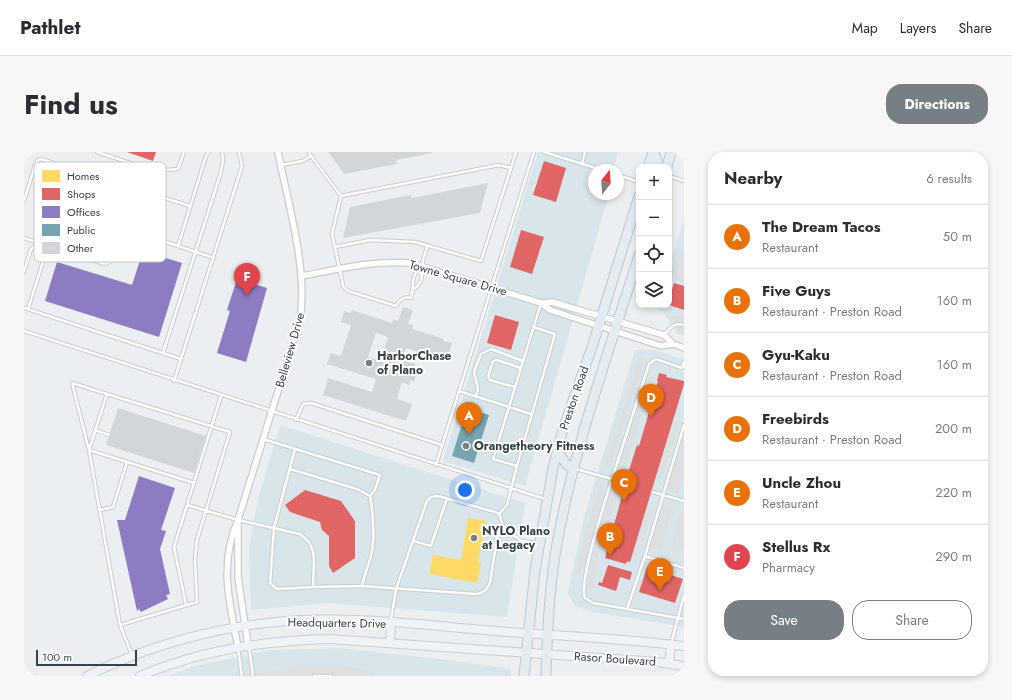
<!DOCTYPE html>
<meta charset="utf-8">
<style>
body{margin:0;font-family:Jost,sans-serif;background:#f7f7f7;color:#2b2b33}
.controls{position:absolute;right:12px;top:12px;display:grid;overflow:hidden;border-radius:8px;box-shadow:0 2px 6px #0003}
.controls button{width:36px;height:36px;display:grid;place-items:center;padding:0;border:0;border-bottom:1px solid #e1e1e2;background:#fff;color:#2b2b33;font:20px sans-serif}
.compass{position:absolute;left:564px;top:12px;width:36px;height:36px;border-radius:50%;background:#fff;box-shadow:0 2px 6px #0003;rotate:17deg}
.scale{position:absolute;left:12px;bottom:10px;width:101px;box-sizing:border-box;padding-left:4px;border:2px solid #374348;border-top:0;font-size:11px;line-height:14px;white-space:nowrap;color:#374348;-webkit-text-stroke:3px #fff;paint-order:stroke}
.you{position:absolute;left:441px;top:338px;width:14px;height:14px;margin:-10px;border:3px solid #fff;border-radius:50%;background:#1a73e8;box-shadow:0 0 0 6px #1a73e833}
.badge{display:grid;place-items:center;width:26px;height:26px;border-radius:50%;background:#767f83;color:#fff;font-size:13px;font-weight:700}
.pin{position:absolute;translate:-50% -33px;filter:drop-shadow(0 1px 2px #0008)}
.pin::after{content:'';position:absolute;top:21px;width:14px;height:12px;background:inherit;clip-path:polygon(0 0,100% 0,50% 100%)}
.list{margin:0;padding:0;list-style:none}
h2{display:flex;justify-content:space-between;align-items:center;height:52px;margin:0;padding:0 16px;font-size:17px}
h2 small{font-size:13px;font-weight:400;color:#7c7c81}
.list li{display:grid;grid-template-columns:26px 1fr auto;gap:12px;align-items:center;box-sizing:border-box;height:64px;padding:0 16px;border-top:1px solid #e1e1e2}
.list b{display:block;font-size:15px;white-space:nowrap}
.list p{margin:0;font-size:13px;white-space:nowrap;color:#7c7c81}
.list em{font-size:13px;font-style:normal;color:#7c7c81}
.actions{display:flex;gap:8px;padding:12px 16px}
.actions a{flex:1;padding:9px 0;border:1px solid #767f83;border-radius:16px;text-align:center;font-size:14px;color:#767f83}
.actions .main{background:#767f83;color:#fff}
.icon{flex:none;width:22px;height:22px;fill:none;stroke:currentColor;stroke-width:2;stroke-linecap:round;stroke-linejoin:round}
.map{position:relative;flex:none;width:660px;height:524px;overflow:hidden;border-radius:16px}
header{display:flex;align-items:center;gap:24px;box-sizing:border-box;height:56px;padding:0 20px;background:#fff;border-bottom:1px solid #e1e1e2}
header strong{font-size:19px}
nav{display:flex;gap:22px;margin-inline-start:auto;font-size:14px}
.intro{display:flex;align-items:center;justify-content:space-between;box-sizing:border-box;height:96px;padding:0 24px}
h1{margin:0;font-size:28px}
.button{padding:10px 18px;border-radius:16px;background:#767f83;color:#fff;font-size:14px;font-weight:700}
main{display:flex;gap:24px;padding:0 24px}
aside{flex:1;background:#fff;border-radius:16px;box-shadow:0 2px 6px #0003}
.map>svg:first-child{display:block}
.commercial{fill:#d8e6ec}
.parking{fill:#dde0e3}
.homes{fill:#ffd966}
.shops{fill:#e06666}
.offices{fill:#8e7cc3}
.public{fill:#76a5af}
.building{fill:#d1d6d8;fill-rule:evenodd}
.lines{fill:none;stroke-linecap:round;stroke-linejoin:round}
.lane-casing{stroke:#c9cdcf;stroke-width:4.5}
.street-casing{stroke:#c9cdcf;stroke-width:8}
.secondary-casing{stroke:#c6ced4;stroke-width:10}
.primary-casing{stroke:#b9c9d3;stroke-width:11}
.lane{stroke:#fcfdfd;stroke-width:2.5}
.street{stroke:#fcfdfd;stroke-width:5.5}
.secondary{stroke:#eff3f7;stroke-width:8}
.primary{stroke:#e4ecf1;stroke-width:9}
.poi-dot{fill:#767f83;stroke:#fff;stroke-width:1.5}
.labels{text-anchor:middle;stroke-width:4;stroke-linejoin:round;paint-order:stroke}
.street-label{font-size:12px;fill:#374348;stroke:#fff}
.poi-label{font-size:12px;font-weight:bold;fill:#374348;stroke:#fff;text-anchor:start}
.key{fill:#fff;stroke:#c3c7c8;stroke-width:1}
.key-label{font-size:11px;fill:#374348}
</style>
<header>
<strong>Pathlet</strong>
<nav><a>Map</a><a>Layers</a><a>Share</a></nav>
</header>
<div class="intro"><h1>Find us</h1><a class="button">Directions</a></div>
<main>
<div class="map">
<svg width="660" height="524" viewBox="0 0 660 524">
<rect width="100%" height="100%" fill="#eceff1"/>
<path class="commercial" d="M514 0H594L590 18H570V42H585L501 334 419 309Z
M660 67V183L653 181 639 160 632 156 633 153H645V115Z
M611 198H631L660 207V475L569 460 551 454 544 441 559 369Z
M256 273 501 351 483 465 303 451 227 458 225 395 234 347Z
M317 496 408 506 487 517V524H145L167 515 245 498Z"/>
<path class="parking" d="M655 99 660 100V130L650 127 652 122 647 121Z
M651 163H660V183L652 181 654 176 646 164Z
M615 205 621 207 587 316 580 314Z
M625 223 630 225 599 322 593 320Z
M650 268 656 270 638 328 633 326Z
M660 282V322L654 342 643 338Z
M574 338 580 340 557 425 551 424 561 381Z
M586 342 593 344 575 402 570 438 563 437 570 400Z
M639 352 649 355 637 399 626 396Z
M624 355 630 357 614 406 608 404Z
M656 360 660 361V392L658 399 647 396Z
M281 514 331 515 351 521 350 524H212Z"/>
<path class="homes" d="M444 366 462 369 454 411H457L453 431 405 422 409 403 437 408Z"/>
<path class="shops" d="M103 0H132L129 9Z
M520 9 542 16 532 50 509 43Z
M497 78 520 85 508 122 486 115Z
M650 131 660 134V158L645 153V147Z
M471 163 495 170 487 198 463 191Z
M635 221 643 223 642 225 660 229V232L606 410 603 409 602 412 581 406 599 340H598L613 293 615 294 626 257 624 256 627 246 629 247 634 229H633Z
M281 338 317 349 331 369V406L309 421 305 414V384L298 378 296 370 266 360 261 353Z
M584 413 608 420 606 428 596 425 592 439 574 433 575 430 578 431Z
M623 415 659 427 651 451 615 440Z"/>
<path class="offices" d="M119 99 158 111 135 185 21 149 33 110 108 133Z
M213 127 243 136 222 210 193 201 206 159 203 158Z
M115 324 151 336 137 378 142 379 136 397 146 442 142 443 144 447 117 460 115 457 113 459 93 368H101Z"/>
<path class="public" d="M443 256 465 263 450 311 428 304Z"/>
<path class="building" d="M304 0H408V1L372 8 373 12 320 22Z
M464 31 456 61 319 86 326 55 387 43 388 46Z
M379 155 389 158 384 172 389 173 388 177 420 187 419 189 428 191 423 209 382 196 378 208 391 212 390 215 394 217 390 230 386 228 385 233 378 230 373 247 388 252 382 269 299 243 304 226 348 240 352 227 303 212 307 201 317 204 327 173 317 170 320 159 327 161 328 158 368 171 369 167 374 169ZM352 181 364 185 357 209 344 205Z
M94 256 182 284 170 321 82 293Z"/>
<g class="lines">
<g class="lane-casing">
<path id="lane" d="M73 0C99 8 127 21 154 17L160 0
M185 0 182 4 154 94 190 106
M520 0 578 18
M287 4 317 44 308 82 318 128 319 134 324 139 372 154C376 148 379 144 387 146 391 132 385 126 397 114
M558 12 561 0
M257 13 279 9 287 4 285 0
M487 16 492 0
M594 23 615 30
M645 24 660 29
M0 49 11 13 14 8 17 7 166 54
M0 86 15 91
M311 95 346 88 391 90 457 109 487 16 475 13 317 44
M0 120 7 97 15 91 81 112 90 108 98 82 105 78 154 94
M390 137C399 131 398 125 398 115 398 108 402 99 404 93
M0 156 157 207
M4 157 24 94
M0 179 521 347
M640 183C646 176 650 170 660 173
M139 201 197 20 199 8 198 0
M150 229 218 14 215 0
M491 235 466 228 464 225 469 209 473 208 497 216
M435 239 507 262
M83 242 48 231 65 298 96 473 108 503
M197 244 163 353 214 368 276 382 285 390 289 399 290 408 289 435
M452 245 454 237 450 220 457 202 467 197 499 209
M272 268 279 252 287 251 418 293
M71 278 85 283
M239 287 356 323 351 338 346 344
M271 297 250 376 246 431 253 437 289 435 338 434 452 442C460 441 463 438 466 431L473 386 478 374
M412 313 510 0
M493 314 531 182 509 175
M266 317 333 337 346 344C349 361 351 388 347 404 344 414 340 424 338 434
M552 317 588 327 625 212 632 207 658 216 660 210
M596 329 588 327C582 347 554 430 561 446L569 451 660 467
M629 340 660 349
M76 358 89 355 103 310
M475 362 483 353 493 314 469 307 517 151
M390 389 407 394 423 346
M621 404 660 416
M162 453 150 395 163 353
M603 457 621 404 660 273
M367 469 372 437 403 349 407 345 414 344 471 360 475 362 480 377 498 389 513 391
M96 473 173 450 171 408 173 388 206 280 83 242 65 298 170 331
M647 492 660 443
M225 495 229 524
M214 497 218 524
M290 524H307"/>
</g>
<g class="street-casing">
<path id="street" d="M278 124C315 117 349 108 386 111L517 151 528 150 640 183 649 192 660 196
M517 151 526 158 637 194 649 192
M214 370V425L224 493
M214 495C205 451 195 410 214 368L276 168C284 116 264 52 254 0"/>
</g>
<g class="secondary-casing">
<path id="secondary" d="M366 490 367 471
M645 512 647 492
M63 524C128 491 204 472 277 468 342 465 407 474 472 479 534 484 598 486 660 494
M116 524C177 498 239 489 305 487L633 510 660 514"/>
</g>
<g class="primary-casing">
<path id="primary" d="M630 0 635 15
M624 15 629 0
M643 15 647 0
M533 299 543 313 550 316
M500 524 511 418 529 316 539 277 569 192 615 44
M522 524C523 484 525 443 531 403 548 301 584 202 615 103"/>
</g>
<use href="#lane" class="lane"/>
<use href="#street" class="street"/>
<use href="#secondary" class="secondary"/>
<use href="#primary" class="primary"/>
</g>
<g class="poi-dot">
<circle cx="345" cy="211" r="4"/>
<circle cx="442" cy="294" r="4"/>
<circle cx="450" cy="386" r="4"/>
</g>
<g class="labels">
<g class="street-label">
<text transform="translate(434 126) rotate(16)" y="4">Towne Square Drive</text>
<text transform="translate(266 198) rotate(-74)" y="4">Belleview Drive</text>
<text transform="translate(550 246) rotate(-71)" y="4">Preston Road</text>
<text transform="translate(313 471) rotate(1)" y="4">Headquarters Drive</text>
<text transform="translate(591 507) rotate(4)" y="4">Rasor Boulevard</text>
</g>
<g class="poi-label">
<text x="353" y="208">HarborChase<tspan x="353" dy="14">of Plano</tspan></text>
<text x="450" y="298">Orangetheory Fitness</text>
<text x="458" y="383">NYLO Plano<tspan x="458" dy="14">at Legacy</tspan></text>
</g>
</g>
<rect x="10" y="10" width="132" height="100" rx="6" class="key"/>
<rect x="18" y="18" width="18" height="12" fill="#ffd966"/>
<rect x="18" y="36" width="18" height="12" fill="#e06666"/>
<rect x="18" y="54" width="18" height="12" fill="#8e7cc3"/>
<rect x="18" y="72" width="18" height="12" fill="#76a5af"/>
<rect x="18" y="90" width="18" height="12" fill="#d1d6d8"/>
<g class="key-label">
<text x="43" y="28">Homes</text>
<text x="43" y="46">Shops</text>
<text x="43" y="64">Offices</text>
<text x="43" y="82">Public</text>
<text x="43" y="100">Other</text>
</g>
</svg>
<div class="controls">
<button>+</button>
<button>−</button>
<button><svg class="icon" aria-label="locate" viewBox="0 0 24 24"><circle cx="12" cy="12" r="6"/><path d="M12 2v4M12 18v4M2 12h4M18 12h4"/></svg></button>
<button><svg class="icon" aria-label="layers" viewBox="0 0 24 24"><path d="M12 4l9 5-9 5-9-5zM3 14l9 5 9-5"/></svg></button>
</div>
<svg class="compass" viewBox="-18 -18 36 36"><path d="M0-13l5 13h-10z" fill="#e53935"/><path d="M0 13l5-13h-10z" fill="#7c7c81"/></svg>
<div class="scale">100 m</div>
<div class="you"></div>
<div class="pin badge" style="left:445px;top:283px;background:#e8710a">A</div>
<div class="pin badge" style="left:586px;top:404px;background:#e8710a">B</div>
<div class="pin badge" style="left:600px;top:350px;background:#e8710a">C</div>
<div class="pin badge" style="left:627px;top:265px;background:#e8710a">D</div>
<div class="pin badge" style="left:636px;top:439px;background:#e8710a">E</div>
<div class="pin badge" style="left:223px;top:144px;background:#e0444e">F</div>
</div>
<aside>
<h2>Nearby<small>6 results</small></h2>
<ul class="list">
<li><span class="badge" style="background:#e8710a">A</span><div><b>The Dream Tacos</b><p>Restaurant</p></div><em>50 m</em></li>
<li><span class="badge" style="background:#e8710a">B</span><div><b>Five Guys</b><p>Restaurant · Preston Road</p></div><em>160 m</em></li>
<li><span class="badge" style="background:#e8710a">C</span><div><b>Gyu-Kaku</b><p>Restaurant · Preston Road</p></div><em>160 m</em></li>
<li><span class="badge" style="background:#e8710a">D</span><div><b>Freebirds</b><p>Restaurant · Preston Road</p></div><em>200 m</em></li>
<li><span class="badge" style="background:#e8710a">E</span><div><b>Uncle Zhou</b><p>Restaurant</p></div><em>220 m</em></li>
<li><span class="badge" style="background:#e0444e">F</span><div><b>Stellus Rx</b><p>Pharmacy</p></div><em>290 m</em></li>
</ul>
<div class="actions"><a class="main">Save</a><a>Share</a></div>
</aside>
</main>
